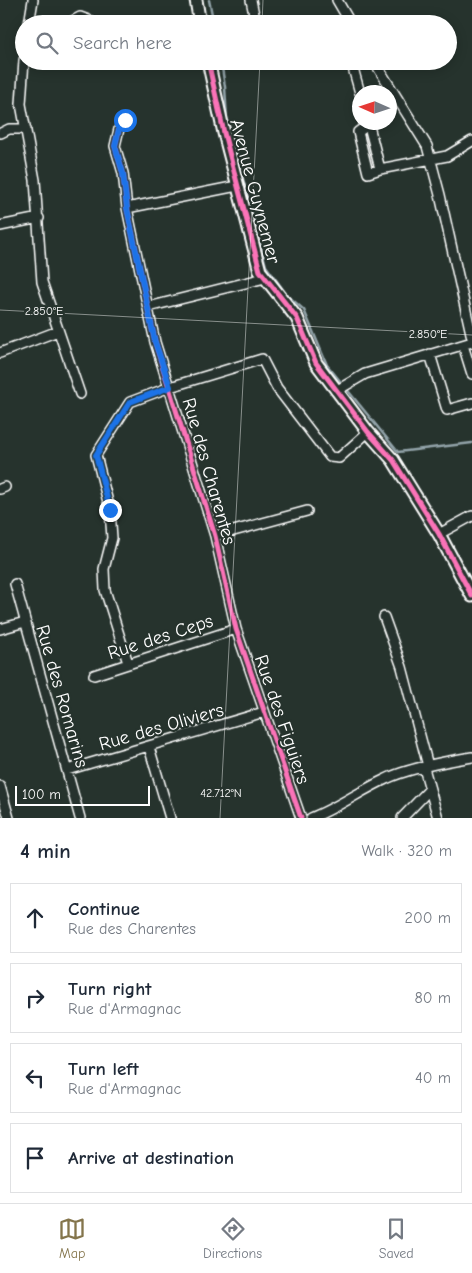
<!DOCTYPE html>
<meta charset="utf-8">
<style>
body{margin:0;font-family:"Comic Neue",sans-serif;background:#f2f2f3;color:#1f2937}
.compass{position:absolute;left:352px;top:85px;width:45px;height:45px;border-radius:50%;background:#fff;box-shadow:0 2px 12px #0003;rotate:273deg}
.scale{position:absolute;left:15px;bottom:12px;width:135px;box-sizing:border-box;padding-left:5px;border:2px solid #fff;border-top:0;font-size:14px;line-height:18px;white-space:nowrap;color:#fff;-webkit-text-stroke:4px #26332d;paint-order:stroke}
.stop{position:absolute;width:15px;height:15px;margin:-11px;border:4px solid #1a73e8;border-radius:50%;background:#fff}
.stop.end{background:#1a73e8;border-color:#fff;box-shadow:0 1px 5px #0008}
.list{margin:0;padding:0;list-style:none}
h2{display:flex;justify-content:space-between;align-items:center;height:65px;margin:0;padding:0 20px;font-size:21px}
h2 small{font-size:16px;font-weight:400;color:#747a83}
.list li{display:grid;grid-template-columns:32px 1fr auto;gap:15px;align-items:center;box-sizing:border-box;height:70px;margin:0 10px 10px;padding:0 10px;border:1px solid #e0e1e3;border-radius:0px}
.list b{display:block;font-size:19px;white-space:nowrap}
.list p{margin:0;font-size:16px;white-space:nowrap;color:#747a83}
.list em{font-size:16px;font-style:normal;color:#747a83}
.icon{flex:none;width:28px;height:28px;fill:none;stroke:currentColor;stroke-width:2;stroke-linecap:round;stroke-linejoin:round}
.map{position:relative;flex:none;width:472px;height:818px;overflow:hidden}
.search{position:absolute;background:#fff;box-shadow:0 2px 12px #0003;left:15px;right:15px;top:15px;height:55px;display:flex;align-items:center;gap:12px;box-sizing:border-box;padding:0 18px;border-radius:28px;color:#747a83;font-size:19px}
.sheet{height:385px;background:#fff}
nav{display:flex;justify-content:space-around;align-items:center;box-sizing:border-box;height:70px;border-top:1px solid #e0e1e3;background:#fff;font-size:14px;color:#747a83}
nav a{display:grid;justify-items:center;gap:2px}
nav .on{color:#84754c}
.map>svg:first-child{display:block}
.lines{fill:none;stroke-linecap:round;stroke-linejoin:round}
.stream{stroke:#93a4aa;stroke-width:2.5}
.minor-casing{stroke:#fff;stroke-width:12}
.tertiary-casing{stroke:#fff;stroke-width:15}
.minor{stroke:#26332d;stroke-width:9}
.tertiary{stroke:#26332d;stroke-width:11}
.cycleway-casing{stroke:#26332d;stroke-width:8}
.cycleway{stroke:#fb73b8;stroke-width:5}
.route{stroke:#1a73e8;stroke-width:6}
.ticks{fill:none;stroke:#fff;stroke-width:1;stroke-opacity:0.45}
.labels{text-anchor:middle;stroke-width:4.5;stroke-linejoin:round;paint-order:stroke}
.street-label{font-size:19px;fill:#fff;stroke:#26332d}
.ticks-label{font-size:12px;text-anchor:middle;fill:#fff;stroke:#26332d;stroke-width:4.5;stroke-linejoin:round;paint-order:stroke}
</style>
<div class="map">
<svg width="472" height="818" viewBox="0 0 472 818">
<rect width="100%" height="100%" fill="#26332d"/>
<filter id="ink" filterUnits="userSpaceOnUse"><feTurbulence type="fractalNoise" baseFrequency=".02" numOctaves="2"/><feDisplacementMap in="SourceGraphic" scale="10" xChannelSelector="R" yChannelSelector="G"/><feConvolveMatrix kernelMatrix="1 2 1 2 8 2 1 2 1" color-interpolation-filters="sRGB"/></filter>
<g filter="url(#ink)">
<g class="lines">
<path class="stream" d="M209 0 214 24
M221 61 225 87 227 119 266 266 287 295 304 310 327 365 398 452 472 443"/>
<g class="minor-casing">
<path id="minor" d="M251 0 256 24
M337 0 351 24
M29 24 33 0
M67 24 80 17 99 24
M24 60 21 104 35 180 42 282 80 394
M351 61 360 93
M374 61 427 146 440 195 472 338
M125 120 119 129 115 146 123 173 127 208 155 342 215 536 236 629 301 818
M368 122 380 169 447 156 472 141
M368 125 358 132 368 173 380 169
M1 133 9 129H26
M127 208 237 186
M0 226 39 218
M148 307 265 278
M463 345 472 374
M0 353 58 331
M430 354 447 410 472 403
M336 391 365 374 472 342
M0 489 5 487
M439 534 472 516
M215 536 307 511
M15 584 80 818
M384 617 402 667 428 766
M0 629 25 622
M128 663 105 590 104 569 112 538 110 510 96 455 130 402 170 387 262 359 277 388 330 457 339 458 368 432
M94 675 236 629
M149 747 170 818
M424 768 438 818
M67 770 264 712
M0 786 9 818
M311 818C337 808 360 791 386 779 408 768 448 761 472 757
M402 818 430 789"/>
</g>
<g class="tertiary-casing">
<path id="tertiary" d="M196 0 200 24
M208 61 224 133 260 271 297 318 316 363 368 432 393 460 439 534 472 596"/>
</g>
<use href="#minor" class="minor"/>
<use href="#tertiary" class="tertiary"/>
<g class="cycleway-casing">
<path id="cycleway" d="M208 61 224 133 260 271 297 318 316 363 368 432 393 460 439 534 472 596
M125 120 119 129 115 146 123 173 127 208 155 342 215 536 236 629 301 818"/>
</g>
<use href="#cycleway" class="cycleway"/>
</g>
</g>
<g class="lines" filter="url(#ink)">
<path class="route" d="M110 510 96 455 130 402 170 387 155 342 127 208 123 173 115 146 119 129 125 120"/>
</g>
<path class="ticks" d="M262 24 263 0M0 310 472 335M220 818 260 61"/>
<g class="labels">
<g class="street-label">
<text transform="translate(256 191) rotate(75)" y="7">Avenue Guynemer</text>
<text transform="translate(210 471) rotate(74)" y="7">Rue des Charentes</text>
<text transform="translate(160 636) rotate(-18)" y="7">Rue des Ceps</text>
<text transform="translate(63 696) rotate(74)" y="7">Rue des Romarins</text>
<text transform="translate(283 719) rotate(71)" y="7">Rue des Figuiers</text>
<text transform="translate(161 726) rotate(-16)" y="7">Rue des Oliviers</text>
</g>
</g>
<g class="ticks-label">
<text x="44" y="315">2.850°E</text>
<text x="428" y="338">2.850°E</text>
<text x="221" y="797">42.712°N</text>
</g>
</svg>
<svg class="compass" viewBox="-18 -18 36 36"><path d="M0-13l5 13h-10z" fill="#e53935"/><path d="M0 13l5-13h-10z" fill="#747a83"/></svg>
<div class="scale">100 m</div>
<div class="stop" style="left:125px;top:120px"></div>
<div class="stop end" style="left:110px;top:510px"></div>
<div class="search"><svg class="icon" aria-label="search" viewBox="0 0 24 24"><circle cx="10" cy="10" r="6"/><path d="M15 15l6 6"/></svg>Search here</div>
</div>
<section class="sheet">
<h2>4 min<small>Walk · 320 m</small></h2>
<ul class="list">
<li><svg class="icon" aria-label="ahead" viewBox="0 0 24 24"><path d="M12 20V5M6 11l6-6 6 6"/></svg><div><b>Continue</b><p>Rue des Charentes</p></div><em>200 m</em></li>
<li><svg class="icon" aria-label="right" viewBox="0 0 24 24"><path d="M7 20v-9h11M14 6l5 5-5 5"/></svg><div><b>Turn right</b><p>Rue d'Armagnac</p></div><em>80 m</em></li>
<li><svg class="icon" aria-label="left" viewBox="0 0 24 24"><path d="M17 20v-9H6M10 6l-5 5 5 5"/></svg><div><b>Turn left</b><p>Rue d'Armagnac</p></div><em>40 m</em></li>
<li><svg class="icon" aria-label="arrive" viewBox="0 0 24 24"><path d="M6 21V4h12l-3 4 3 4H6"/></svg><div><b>Arrive at destination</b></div></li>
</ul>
</section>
<nav>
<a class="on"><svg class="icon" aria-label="map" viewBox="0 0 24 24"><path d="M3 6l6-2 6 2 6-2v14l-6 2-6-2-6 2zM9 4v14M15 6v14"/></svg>Map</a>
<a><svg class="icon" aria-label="directions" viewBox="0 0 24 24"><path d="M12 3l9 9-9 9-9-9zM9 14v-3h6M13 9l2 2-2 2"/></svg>Directions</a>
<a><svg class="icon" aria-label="saved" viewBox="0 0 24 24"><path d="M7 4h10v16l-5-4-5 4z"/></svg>Saved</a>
</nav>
